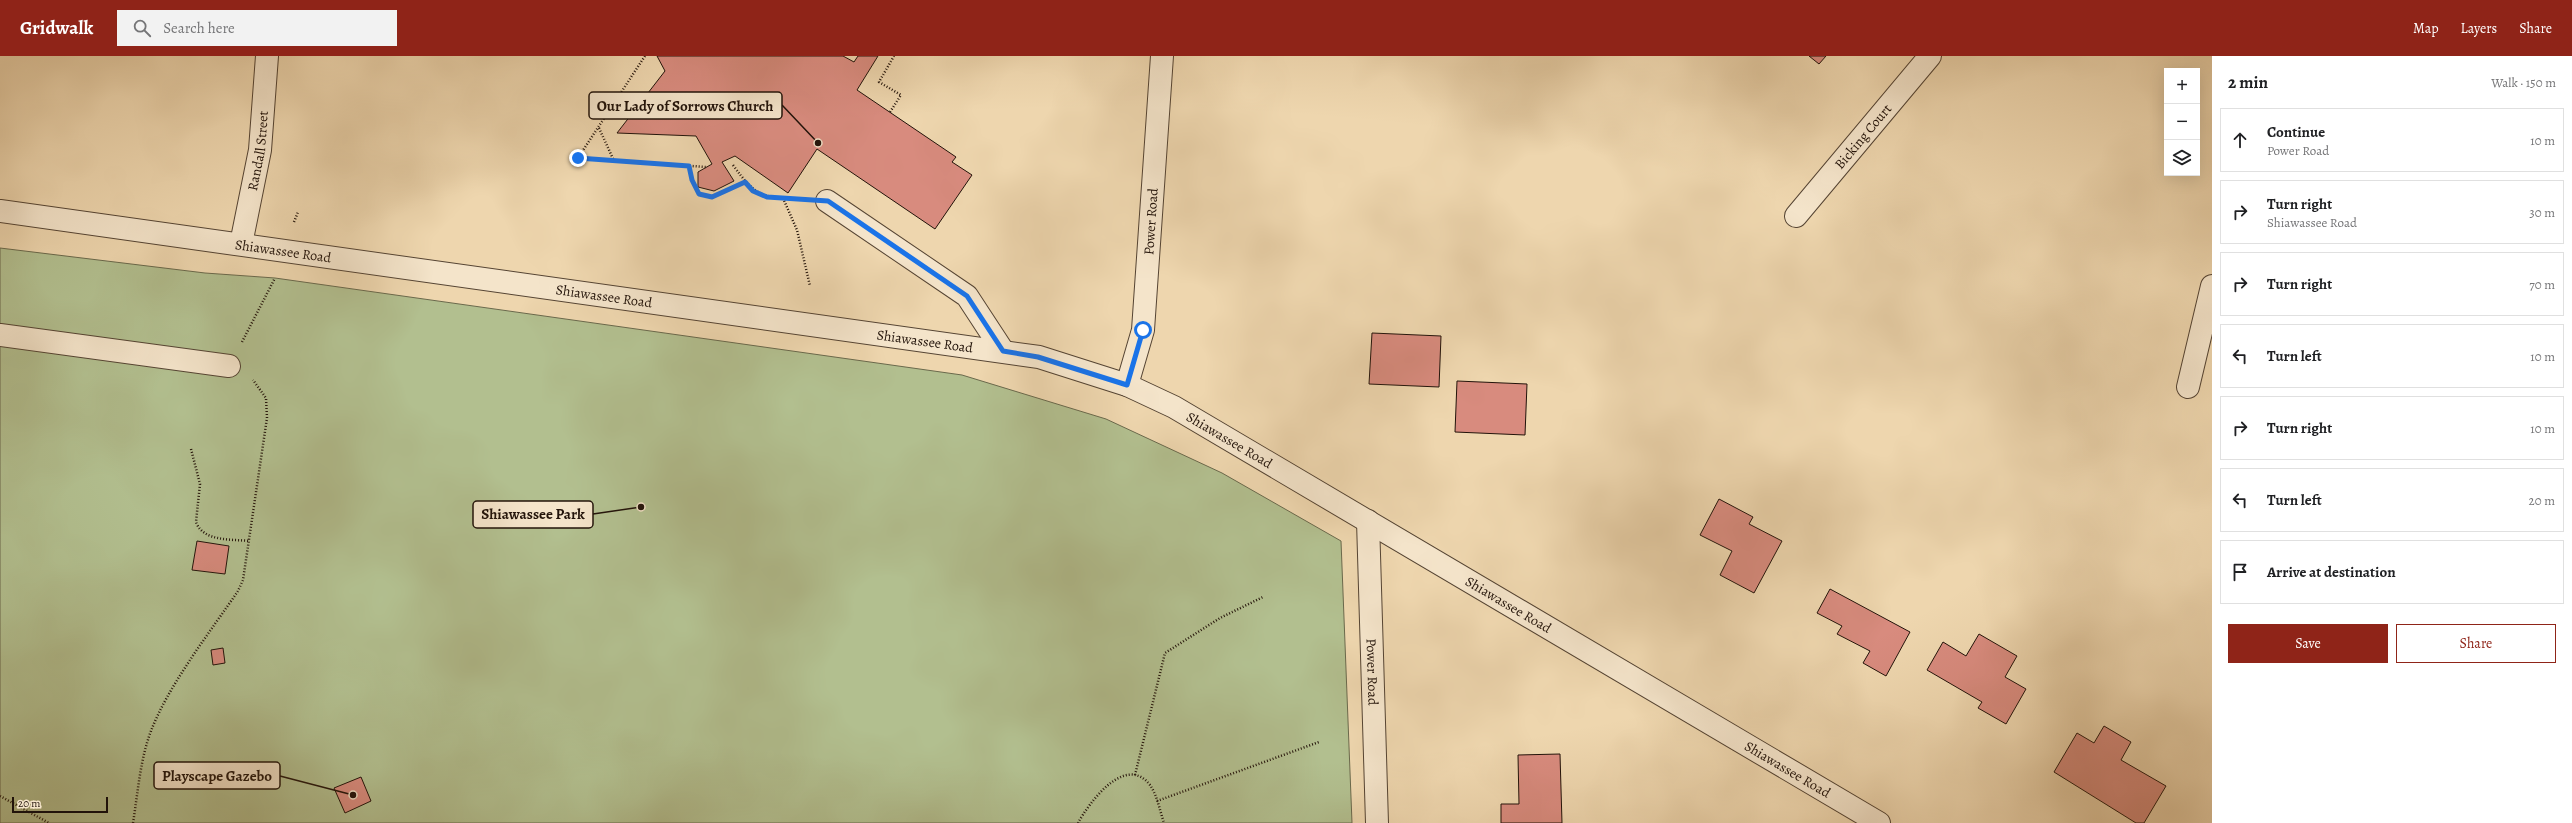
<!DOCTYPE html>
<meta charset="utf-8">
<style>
body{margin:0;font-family:Alegreya,serif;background:#f2f2f2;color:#202124}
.controls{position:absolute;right:12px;top:12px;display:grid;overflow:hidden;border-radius:0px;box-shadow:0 4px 16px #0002}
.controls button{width:36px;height:36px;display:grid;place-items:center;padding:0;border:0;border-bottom:1px solid #e0e0e0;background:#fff;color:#202124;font:20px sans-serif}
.scale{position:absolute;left:12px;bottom:10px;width:96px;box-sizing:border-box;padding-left:4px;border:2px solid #22130a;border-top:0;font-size:11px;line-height:14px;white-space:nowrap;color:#22130a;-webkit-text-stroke:3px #f4e4ca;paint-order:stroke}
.stop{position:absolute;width:12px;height:12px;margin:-9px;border:3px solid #1a73e8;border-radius:50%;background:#fff}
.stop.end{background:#1a73e8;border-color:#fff;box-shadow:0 1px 4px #0008}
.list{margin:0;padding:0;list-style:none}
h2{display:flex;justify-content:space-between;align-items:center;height:52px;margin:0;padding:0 16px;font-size:17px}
h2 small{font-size:13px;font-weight:400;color:#757577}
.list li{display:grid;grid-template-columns:26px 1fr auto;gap:12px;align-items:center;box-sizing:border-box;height:64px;margin:0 8px 8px;padding:0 8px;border:1px solid #e0e0e0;border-radius:0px}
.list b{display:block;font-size:15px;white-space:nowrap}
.list p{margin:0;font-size:13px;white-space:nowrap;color:#757577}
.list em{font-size:13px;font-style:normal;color:#757577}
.actions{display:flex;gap:8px;padding:12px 16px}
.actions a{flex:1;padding:9px 0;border:1px solid #8f2418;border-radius:0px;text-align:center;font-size:14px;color:#8f2418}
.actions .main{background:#8f2418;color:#fff}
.icon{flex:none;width:22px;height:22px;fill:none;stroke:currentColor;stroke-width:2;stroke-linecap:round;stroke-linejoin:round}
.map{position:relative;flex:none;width:2212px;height:767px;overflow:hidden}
header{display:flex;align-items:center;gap:24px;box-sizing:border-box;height:56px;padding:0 20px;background:#8f2418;color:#fff}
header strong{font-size:19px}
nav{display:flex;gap:22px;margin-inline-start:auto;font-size:14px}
.search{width:280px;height:36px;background:#f2f2f2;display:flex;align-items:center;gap:10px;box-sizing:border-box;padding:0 14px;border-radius:0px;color:#757577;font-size:15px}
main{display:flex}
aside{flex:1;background:#fff}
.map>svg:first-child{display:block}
.green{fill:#b2bf8f;stroke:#6a694c}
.building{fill:#d88b7e;stroke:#22130a}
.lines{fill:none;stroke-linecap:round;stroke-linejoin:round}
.minor-casing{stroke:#543;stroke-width:24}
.path{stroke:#22130a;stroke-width:2.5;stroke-dasharray:1 2;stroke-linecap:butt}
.minor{stroke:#f4e4ca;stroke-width:22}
.route{stroke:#1a73e8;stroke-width:5}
.labels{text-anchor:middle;stroke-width:3;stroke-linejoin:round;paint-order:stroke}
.street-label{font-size:14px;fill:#22130a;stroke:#f4e4ca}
.leader{fill:none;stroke:#22130a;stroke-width:1.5}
.callout-dot{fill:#22130a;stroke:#f4e4ca;stroke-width:1.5}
.callout{fill:#f4e4ca;stroke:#22130a;stroke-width:1.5}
.callout-label{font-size:15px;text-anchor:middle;font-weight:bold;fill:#22130a}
</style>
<header>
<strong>Gridwalk</strong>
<div class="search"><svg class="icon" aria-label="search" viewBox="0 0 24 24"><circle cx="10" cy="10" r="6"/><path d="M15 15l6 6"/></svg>Search here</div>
<nav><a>Map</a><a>Layers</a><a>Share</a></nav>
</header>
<main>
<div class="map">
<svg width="2212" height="767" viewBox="0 0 2212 767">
<rect width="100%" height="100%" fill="#eed6ae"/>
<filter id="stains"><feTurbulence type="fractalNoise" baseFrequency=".005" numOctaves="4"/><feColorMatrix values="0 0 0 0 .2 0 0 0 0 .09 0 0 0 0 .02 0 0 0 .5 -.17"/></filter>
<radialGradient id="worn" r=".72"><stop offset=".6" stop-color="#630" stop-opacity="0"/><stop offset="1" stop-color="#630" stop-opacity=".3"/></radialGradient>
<path class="green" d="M0 192 205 217 275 222 962 319 1106 363 1222 417 1341 485 1352 767H0Z"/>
<path class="building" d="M657 0H843L854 6 858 0H878L857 34 956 101 952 106 972 119 935 173 817 93 788 137 735 100 722 106 734 125 714 135 698 131V116L712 108 696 80 617 77 665 15Z
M1809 0H1826L1819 8Z
M1372 277 1441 280 1439 331 1369 328Z
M1457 325 1527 328 1525 379 1455 376Z
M1719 443 1753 461 1749 468 1782 485 1754 537 1720 519 1732 495 1700 479Z
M197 485 229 490 225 518 192 514Z
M1830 533 1910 576 1886 620 1863 607 1870 595 1837 578 1842 570 1817 557Z
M1979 578 2017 600 2005 621 2026 633 2006 668 1978 652 1982 646 1927 614 1943 586 1966 600Z
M223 592 225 607 213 609 211 594Z
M2104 670 2131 686 2121 704 2166 730 2144 767H2136L2054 716 2077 677 2094 687Z
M1560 698 1562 767H1501V748H1519L1518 699Z
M361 721 371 745 345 757 334 732Z"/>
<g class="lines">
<g class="minor-casing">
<g id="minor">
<path d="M827 145 967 240 1003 295"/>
<path id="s1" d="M0 155 1039 301 1127 329 1174 351 1879 767"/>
<path id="s2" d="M1796 160 1930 0"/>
<path id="s3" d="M241 188 260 94 267 0"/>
<path d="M0 279 229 310"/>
<path id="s4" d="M1127 329 1143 274 1162 0"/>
<path d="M2188 331 2212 230"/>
<path id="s5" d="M1368 465 1377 767"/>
</g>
</g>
<path class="path" d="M645 0 578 102 706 111
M890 56 901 39 879 26 894 0
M599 72 614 105
M733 109C756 141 761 141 800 143
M689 110 692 124 699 138 712 141 745 126
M783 142 797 174 810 230
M294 166 298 156
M242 286 275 222
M191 393 200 428 196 466C203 486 232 483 250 485
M1135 719 1165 597 1220 562 1263 541
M0 740 49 767
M1157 745 1319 686
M133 767C138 736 140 704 151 675 168 630 210 576 238 535L243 524 267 362 266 342 253 324
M1078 767C1089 747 1125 697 1150 729 1157 739 1160 755 1164 767"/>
<use href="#minor" class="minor"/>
</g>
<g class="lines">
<path class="route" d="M578 102 689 110 692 124 699 138 712 141 745 126 753 135 767 141 828 145 967 240 1003 295 1038 301 1127 329 1143 274"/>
</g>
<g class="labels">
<g class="street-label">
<text dy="5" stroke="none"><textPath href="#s2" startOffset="104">Bicking Court</textPath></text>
<text dy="5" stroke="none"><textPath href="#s3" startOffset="95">Randall Street</textPath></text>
<text dy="5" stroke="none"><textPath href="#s4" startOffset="166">Power Road</textPath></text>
<text dy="5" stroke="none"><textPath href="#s1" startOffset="286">Shiawassee Road</textPath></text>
<text dy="5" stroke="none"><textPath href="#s1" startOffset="610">Shiawassee Road</textPath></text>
<text dy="5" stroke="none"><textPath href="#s1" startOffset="934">Shiawassee Road</textPath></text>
<text dy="5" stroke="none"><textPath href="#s1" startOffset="1258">Shiawassee Road</textPath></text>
<text dy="5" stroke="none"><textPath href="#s1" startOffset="1582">Shiawassee Road</textPath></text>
<text dy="5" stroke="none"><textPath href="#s5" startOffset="151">Power Road</textPath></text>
<text dy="5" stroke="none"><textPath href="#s1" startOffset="1906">Shiawassee Road</textPath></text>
</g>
</g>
<path class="leader" d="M818 87L782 49M641 451L593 458M353 739L280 720"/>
<g class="callout-dot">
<circle cx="818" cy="87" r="4"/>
<circle cx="641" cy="451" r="4"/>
<circle cx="353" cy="739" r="4"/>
</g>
<g class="callout">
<rect x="589" y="36" width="193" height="27" rx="4"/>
<rect x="473" y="445" width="120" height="27" rx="4"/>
<rect x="154" y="706" width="126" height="27" rx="4"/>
</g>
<g class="callout-label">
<text x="685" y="55">Our Lady of Sorrows Church</text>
<text x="533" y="463">Shiawassee Park</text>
<text x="217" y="725">Playscape Gazebo</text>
</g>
<rect width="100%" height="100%" filter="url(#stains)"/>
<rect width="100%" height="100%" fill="url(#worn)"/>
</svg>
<div class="controls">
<button>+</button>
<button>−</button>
<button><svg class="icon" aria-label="layers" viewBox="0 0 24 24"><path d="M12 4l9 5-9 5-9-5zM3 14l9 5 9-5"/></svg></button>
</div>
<div class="scale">20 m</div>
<div class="stop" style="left:1143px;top:274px"></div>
<div class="stop end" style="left:578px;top:102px"></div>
</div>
<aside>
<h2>2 min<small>Walk · 150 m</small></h2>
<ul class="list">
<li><svg class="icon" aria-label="ahead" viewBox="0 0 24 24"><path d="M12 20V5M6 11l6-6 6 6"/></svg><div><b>Continue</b><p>Power Road</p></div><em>10 m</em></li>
<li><svg class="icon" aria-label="right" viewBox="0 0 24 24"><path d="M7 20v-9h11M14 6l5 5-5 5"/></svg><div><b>Turn right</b><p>Shiawassee Road</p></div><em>30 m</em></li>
<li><svg class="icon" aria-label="right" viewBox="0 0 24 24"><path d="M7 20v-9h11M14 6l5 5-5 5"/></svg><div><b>Turn right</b></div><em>70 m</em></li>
<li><svg class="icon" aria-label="left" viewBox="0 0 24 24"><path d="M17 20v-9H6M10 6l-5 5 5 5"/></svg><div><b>Turn left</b></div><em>10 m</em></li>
<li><svg class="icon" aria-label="right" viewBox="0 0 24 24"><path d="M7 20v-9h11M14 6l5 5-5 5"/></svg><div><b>Turn right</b></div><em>10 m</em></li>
<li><svg class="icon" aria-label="left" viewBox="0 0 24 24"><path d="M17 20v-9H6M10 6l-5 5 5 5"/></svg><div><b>Turn left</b></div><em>20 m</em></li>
<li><svg class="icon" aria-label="arrive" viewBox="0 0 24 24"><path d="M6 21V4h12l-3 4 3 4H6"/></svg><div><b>Arrive at destination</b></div></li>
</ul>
<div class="actions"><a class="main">Save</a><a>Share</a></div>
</aside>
</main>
